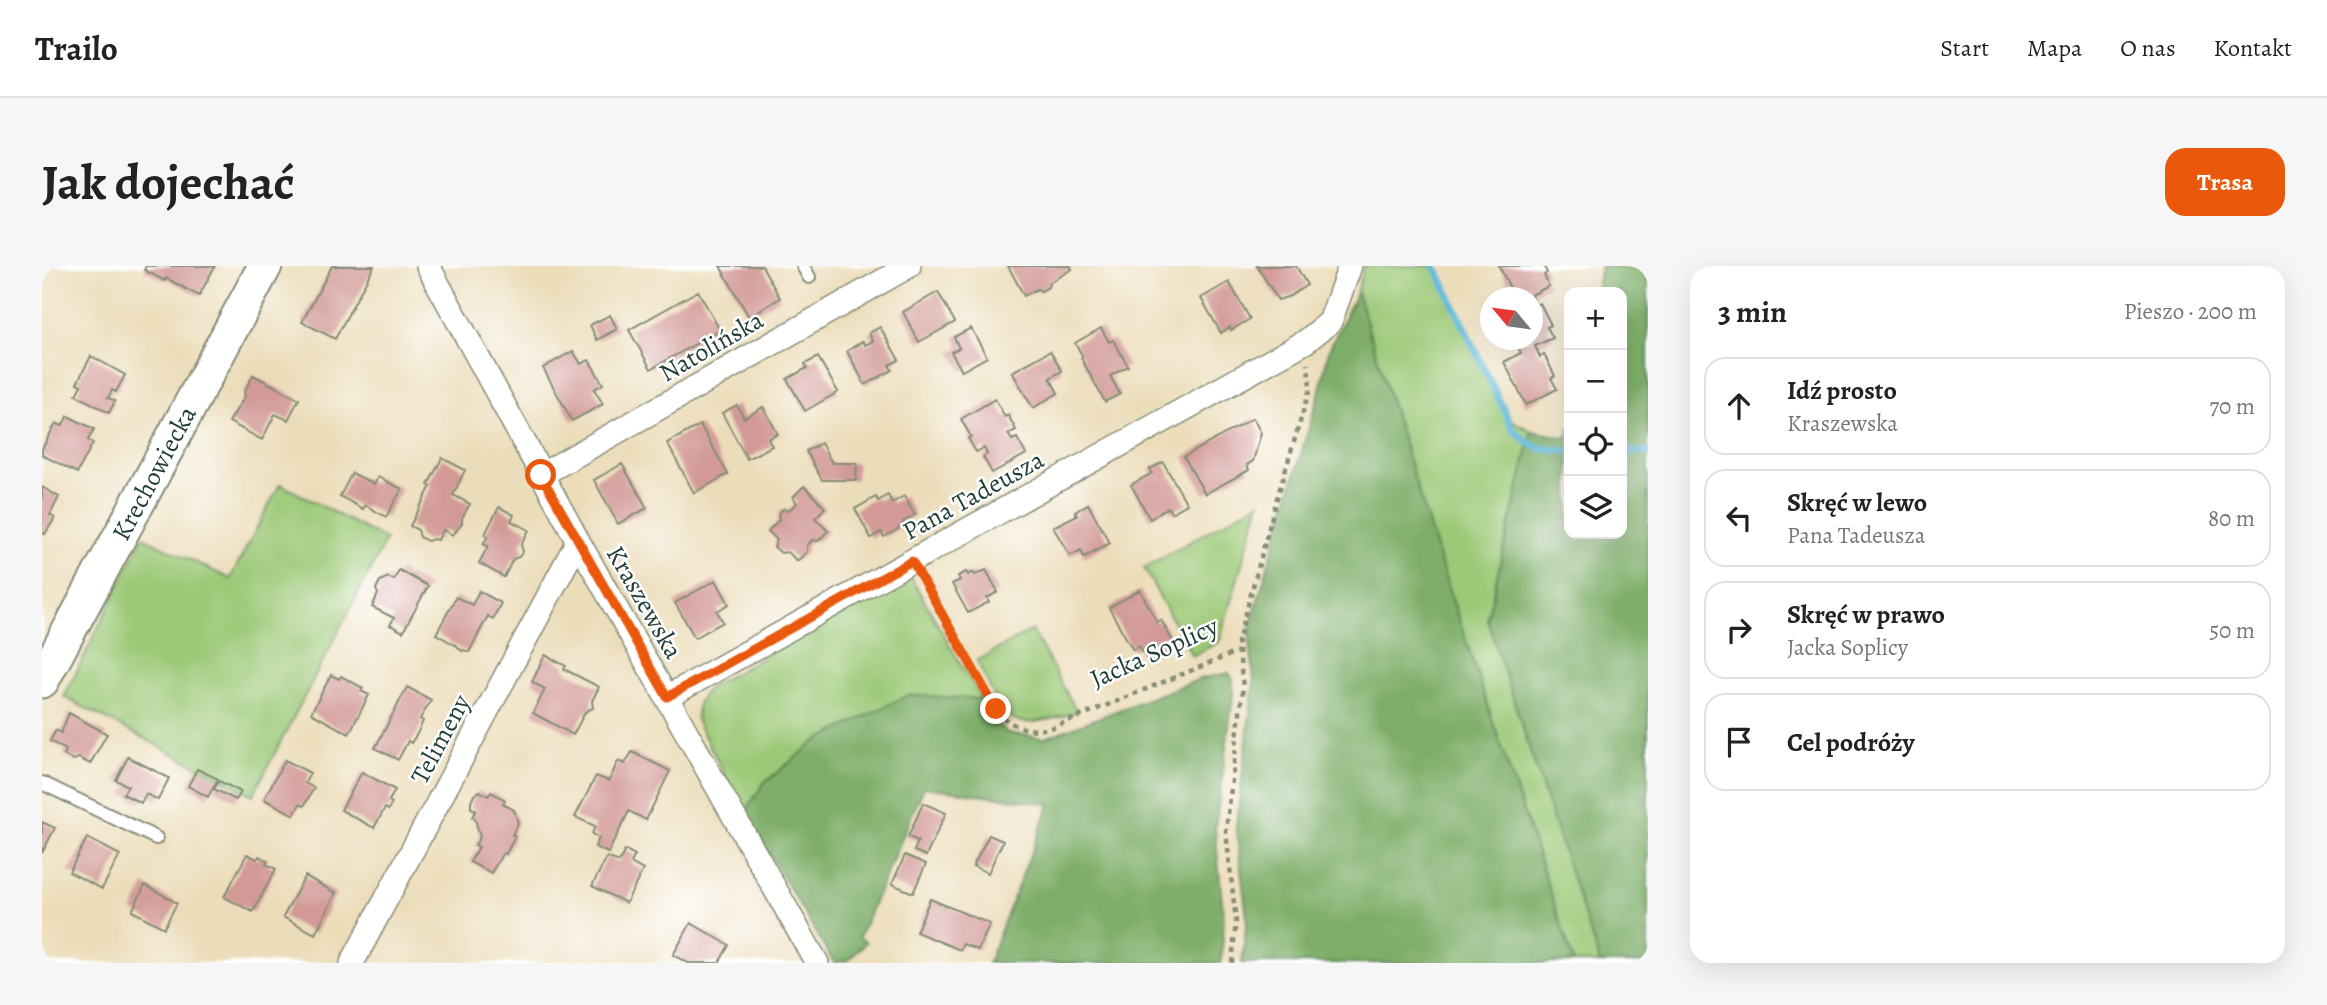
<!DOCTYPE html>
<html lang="pl">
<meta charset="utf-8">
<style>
body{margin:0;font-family:Alegreya,serif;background:#f6f6f6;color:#222}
.controls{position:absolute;right:21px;top:21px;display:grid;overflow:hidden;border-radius:14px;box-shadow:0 7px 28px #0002}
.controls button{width:63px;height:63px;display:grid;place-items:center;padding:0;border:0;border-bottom:2px solid #e0e0e0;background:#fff;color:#222;font:35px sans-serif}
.compass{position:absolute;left:1438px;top:21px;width:63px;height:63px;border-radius:50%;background:#fff;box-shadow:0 7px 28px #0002;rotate:299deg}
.stop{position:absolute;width:21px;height:21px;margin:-16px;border:5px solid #ea580c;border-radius:50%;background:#fff}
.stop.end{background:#ea580c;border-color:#fff;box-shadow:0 2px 7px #0008}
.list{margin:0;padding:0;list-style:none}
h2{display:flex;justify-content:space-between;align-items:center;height:91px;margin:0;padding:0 28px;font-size:30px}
h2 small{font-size:23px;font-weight:400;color:#767676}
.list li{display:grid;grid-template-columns:46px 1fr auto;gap:21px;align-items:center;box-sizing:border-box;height:98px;margin:0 14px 14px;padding:0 14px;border:2px solid #e0e0e0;border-radius:21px}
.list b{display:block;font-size:26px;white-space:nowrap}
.list p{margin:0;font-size:23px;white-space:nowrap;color:#767676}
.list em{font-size:23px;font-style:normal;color:#767676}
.icon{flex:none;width:38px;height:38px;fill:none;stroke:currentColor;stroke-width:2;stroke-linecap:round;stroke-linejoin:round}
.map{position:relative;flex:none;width:1606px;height:697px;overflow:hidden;border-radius:21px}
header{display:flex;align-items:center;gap:42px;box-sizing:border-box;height:98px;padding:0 35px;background:#fff;border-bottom:2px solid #e0e0e0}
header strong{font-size:33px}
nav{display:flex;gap:38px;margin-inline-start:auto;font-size:24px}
.intro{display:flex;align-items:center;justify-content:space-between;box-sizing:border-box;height:168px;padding:0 42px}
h1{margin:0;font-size:49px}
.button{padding:18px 32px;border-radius:21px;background:#ea580c;color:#fff;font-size:24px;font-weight:700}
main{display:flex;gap:42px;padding:0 42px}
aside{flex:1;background:#fff;border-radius:21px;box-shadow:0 7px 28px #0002}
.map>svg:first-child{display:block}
.green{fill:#9cc977;stroke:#5e8356;stroke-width:2}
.forest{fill:#7dad68;stroke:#4e754e;stroke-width:2}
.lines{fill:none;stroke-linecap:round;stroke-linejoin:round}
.stream{stroke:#59b6d7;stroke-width:7}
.building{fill:#d29996}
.lane-casing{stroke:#868d77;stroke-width:16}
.street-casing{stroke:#868d77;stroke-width:26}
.secondary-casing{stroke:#868d77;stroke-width:37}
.path{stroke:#868d77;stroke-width:4.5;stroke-dasharray:5 5;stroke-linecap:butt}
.lane{stroke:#fff;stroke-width:12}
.street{stroke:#fff;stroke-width:23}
.secondary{stroke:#fff;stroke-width:33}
.route{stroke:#ea580c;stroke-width:9}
.labels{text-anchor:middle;stroke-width:5;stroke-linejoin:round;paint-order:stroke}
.street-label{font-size:26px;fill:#1f3d34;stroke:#fff}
</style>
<header>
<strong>Trailo</strong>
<nav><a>Start</a><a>Mapa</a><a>O nas</a><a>Kontakt</a></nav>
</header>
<div class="intro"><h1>Jak dojechać</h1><a class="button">Trasa</a></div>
<main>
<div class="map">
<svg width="1606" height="697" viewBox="0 0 1606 697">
<rect width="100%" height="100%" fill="#fff"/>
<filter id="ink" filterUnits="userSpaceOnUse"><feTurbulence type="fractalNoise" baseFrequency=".0143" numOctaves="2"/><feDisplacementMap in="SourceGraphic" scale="14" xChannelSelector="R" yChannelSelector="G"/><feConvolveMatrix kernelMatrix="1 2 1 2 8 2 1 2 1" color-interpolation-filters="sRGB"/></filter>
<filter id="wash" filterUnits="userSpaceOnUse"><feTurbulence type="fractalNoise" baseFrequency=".00686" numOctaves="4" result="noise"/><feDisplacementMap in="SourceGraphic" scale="28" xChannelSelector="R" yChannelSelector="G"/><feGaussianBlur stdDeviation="1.57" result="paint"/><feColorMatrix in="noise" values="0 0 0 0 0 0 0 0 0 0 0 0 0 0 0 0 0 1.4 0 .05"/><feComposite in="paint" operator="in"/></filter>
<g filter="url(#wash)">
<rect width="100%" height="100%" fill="#ecddba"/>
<path class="green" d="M1322 0H1394L1461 146 1474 157 1490 165 1445 353 1558 697H1532L1406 321 1315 26Z
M238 218 344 274 211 529 22 431 101 271 188 313Z
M1218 236 1177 376 1150 390 1102 302Z
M868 310 939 433 866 430 774 475 721 518 703 547 654 454 656 437 666 422Z
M990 364 1035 446C1022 449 993 459 980 456 957 451 945 414 935 395Z"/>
<path class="forest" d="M1559 0H1606V697H1558L1445 353 1490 165 1525 172 1527 162V268H1580V26H1554Z
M1315 26 1406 321 1532 697H1200L1205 653 1194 560 1212 416 1207 364 1278 124 1287 84Z
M1187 407 1191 414V430L1173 563 1182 656 1179 697H946L1008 538 882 521 817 671 824 676 807 694 792 697 703 547 721 518 774 475 866 429 939 433 947 446 965 467 1003 472 1158 413Z"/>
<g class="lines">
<path class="stream" d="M1393 0 1472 165C1492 183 1501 184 1527 185
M1580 186H1606"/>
</g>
<g id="blocks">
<path class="building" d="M104 0H173L157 30 124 12 123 15 102 4Z
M290 0H332L293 73 260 56Z
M678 0H720L738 32 707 51Z
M966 0H1028L1030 3 1007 17 1006 21 999 25 995 23 982 30Z
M1215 0H1254L1265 19 1248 30 1236 34Z
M1457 0H1502L1505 7 1502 9 1507 20 1489 29 1494 39 1498 37 1509 59 1505 61 1511 72 1493 80 1498 91 1502 88 1513 110 1509 112 1515 123 1484 139 1462 96 1479 87 1473 74H1490V32H1473Z
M1187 16 1208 53 1189 64 1188 61 1179 67 1159 32Z
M656 25 678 64 609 103 587 64Z
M896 26 913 56 877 76 861 46Z
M568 49 575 63 555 74 548 59Z
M838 61 857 94 847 99 850 104 823 119 805 85 821 75 823 79 831 75 827 67Z
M929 62 945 91 920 105 909 86 917 82 912 71Z
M1059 62 1067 76 1071 74 1086 100 1068 110 1078 128 1063 136 1039 92 1041 91 1033 77Z
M531 85 539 98 547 94 561 118 552 123 561 138 530 155 501 102Z
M1008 85 1020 105 1008 112 1016 127 991 142 970 106Z
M49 90 83 109 74 126 70 124 66 132 73 135 67 147 34 129 39 119 35 117Z
M776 91 796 126 763 145 745 113 765 102 763 98Z
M211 109 257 133 246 154 233 148 220 174 187 156 203 130 202 126Z
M953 133 963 151 966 149 974 164 966 168 970 174 975 172 984 188 950 207 941 191 945 188 942 182 934 186 926 172 929 171 919 153Z
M695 139 702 152 721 141 736 168 726 173 730 180 705 193 680 147Z
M26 150 52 163 46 174 51 177 35 207 0 189V183L14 157 20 160Z
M1211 152 1219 167 1211 195 1205 199 1207 204 1163 228 1142 191Z
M658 159 686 208 652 227 625 177Z
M779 177 790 197H815L814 214H780L764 185Z
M400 192 423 204 411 229 428 238 420 252V257L411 269 401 264 396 274 392 273 385 275 378 271 376 264 368 260 389 220 386 219Z
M1121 196 1145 238 1129 247 1126 241 1108 253 1089 219 1110 207 1108 203Z
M580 198 605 242 576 258 552 214Z
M310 207 332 218 336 211 360 223 344 251 323 239 321 243 298 230Z
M762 220 783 242 773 252 786 265 776 275 770 274 765 280V286L755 295 746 286 739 287 732 281 735 274 726 265 737 254 736 248 741 243 747 244 755 237 751 231Z
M0 221 17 231 8 249 13 252 3 268 0 267Z
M846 229 850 237 862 230 873 249 861 256 863 259 842 271 839 266 829 272 813 243 834 231 836 235Z
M1046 238 1068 277 1042 291 1039 284 1028 290 1011 261 1035 249 1033 246Z
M457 241 472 249 469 255 487 264 479 279 481 285 477 291 471 293 462 311 437 297 446 280 441 278 446 270 443 268Z
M357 304 386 320 361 366 348 359 352 352 330 341 336 328 334 323 338 315 346 311 352 314Z
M944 304 956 326 945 332 947 336 926 347 910 318 918 314 916 310 924 306 926 309 931 306 933 309Z
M674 314 687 338 675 345 681 356 653 372 633 337Z
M1098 324 1115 356 1119 354 1132 377 1104 392 1097 380 1091 384 1067 342Z
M437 325 459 337 451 353 446 350 427 386 422 384 420 385 415 380 394 368 414 331 430 339Z
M503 389 524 400 522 403 557 421 550 435 551 442 543 446 531 469 491 447 503 423 490 416Z
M289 409 297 413 299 410 321 422 319 425 327 429 307 468 269 447Z
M365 421 389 434 378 453 381 455 376 466 369 477 366 475 356 494 333 482Z
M27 447 65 468 48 498 37 492 31 494 22 489 24 484 8 475 14 464 19 467Z
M590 486 628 505 604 554 587 545 566 587 553 581 557 572 550 568 553 560 533 551 554 510 567 515 576 495 583 498Z
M86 491 127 512 116 534 104 528 99 537 81 528 86 520 74 514Z
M243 494 268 507 263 517 272 522 262 540 258 538 252 549 222 533Z
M155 503 176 513 166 531 146 520Z
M320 506 353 524 347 535 350 537 346 544 343 542 332 562 299 544Z
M177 515 199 526 194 534 172 523Z
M438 525 446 530 449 526 463 534 461 538 472 544 476 557 470 569 473 570 464 588 461 587 449 607 428 596 437 581 433 579 438 571 433 553 430 551 434 544 429 542V536L432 529Z
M881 537 904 547 884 590 872 585 876 575 866 571Z
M0 556 13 562 0 587Z
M947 569 961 575 946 607 931 600Z
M45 572 78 589 60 623 27 606Z
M583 584 593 589 589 597 601 604 584 637 550 620 565 591 577 596Z
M205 588 215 593 217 590 226 595 224 598 234 603 211 646 182 631Z
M863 589 884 598 871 627 850 618Z
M263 610 294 627 273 668 241 651Z
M103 619 135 637 122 662 90 645Z
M888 633 948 658 936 684 921 678 918 684 874 666Z
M649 657 687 679 677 697H646L631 689Z"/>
</g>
</g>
<g filter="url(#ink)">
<use href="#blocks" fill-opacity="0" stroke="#868d77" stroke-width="2"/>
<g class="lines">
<g class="lane-casing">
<path id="lane" d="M761 0 767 11
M0 517 114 572"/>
</g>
<g class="street-casing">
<path id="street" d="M386 0 536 275 775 697
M499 209 867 0
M625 431 1263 76 1288 56 1308 0
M310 697 536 275"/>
</g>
<g class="secondary-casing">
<g id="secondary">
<path id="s1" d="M0 415 223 0"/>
</g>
</g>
<path class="path" d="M881 313 954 443C967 461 988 467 1009 462L1197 385 1196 376 1235 232 1268 123 1266 98
M1190 697 1194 655 1184 565 1201 421 1197 385"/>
<use href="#lane" class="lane"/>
<use href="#street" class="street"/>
<use href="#secondary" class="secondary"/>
</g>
</g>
<g class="lines" filter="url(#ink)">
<path class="route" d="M499 209 625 431 870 295 954 443"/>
</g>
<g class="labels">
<g class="street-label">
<text transform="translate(669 80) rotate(-30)" y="9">Natolińska</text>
<text dy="9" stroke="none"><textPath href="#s1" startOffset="236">Krechowiecka</textPath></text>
<text transform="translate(931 229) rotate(-29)" y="9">Pana Tadeusza</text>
<text transform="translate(603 336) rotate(60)" y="9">Kraszewska</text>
<text transform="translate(1112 386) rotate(-24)" y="9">Jacka Soplicy</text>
<text transform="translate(398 473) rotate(-62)" y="9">Telimeny</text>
</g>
</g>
</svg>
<div class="controls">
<button>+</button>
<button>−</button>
<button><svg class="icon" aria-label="locate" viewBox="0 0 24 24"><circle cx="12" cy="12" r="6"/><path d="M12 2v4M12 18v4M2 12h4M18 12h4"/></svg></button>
<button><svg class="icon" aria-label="layers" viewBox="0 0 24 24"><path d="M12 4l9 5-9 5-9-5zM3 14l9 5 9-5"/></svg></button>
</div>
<svg class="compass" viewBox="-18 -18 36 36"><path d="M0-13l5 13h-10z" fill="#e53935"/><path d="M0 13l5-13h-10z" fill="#767676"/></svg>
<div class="stop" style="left:499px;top:209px"></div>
<div class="stop end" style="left:954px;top:443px"></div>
</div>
<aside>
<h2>3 min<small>Pieszo · 200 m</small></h2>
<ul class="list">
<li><svg class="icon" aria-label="ahead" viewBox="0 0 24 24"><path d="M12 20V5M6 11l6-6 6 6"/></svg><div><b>Idź prosto</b><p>Kraszewska</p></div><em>70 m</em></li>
<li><svg class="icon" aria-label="left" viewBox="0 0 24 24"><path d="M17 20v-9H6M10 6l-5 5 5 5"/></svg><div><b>Skręć w lewo</b><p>Pana Tadeusza</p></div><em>80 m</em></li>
<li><svg class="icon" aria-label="right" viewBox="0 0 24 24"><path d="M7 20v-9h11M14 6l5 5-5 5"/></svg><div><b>Skręć w prawo</b><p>Jacka Soplicy</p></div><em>50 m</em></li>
<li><svg class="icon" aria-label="arrive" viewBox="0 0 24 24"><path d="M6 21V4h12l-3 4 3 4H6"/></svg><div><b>Cel podróży</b></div></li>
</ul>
</aside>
</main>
